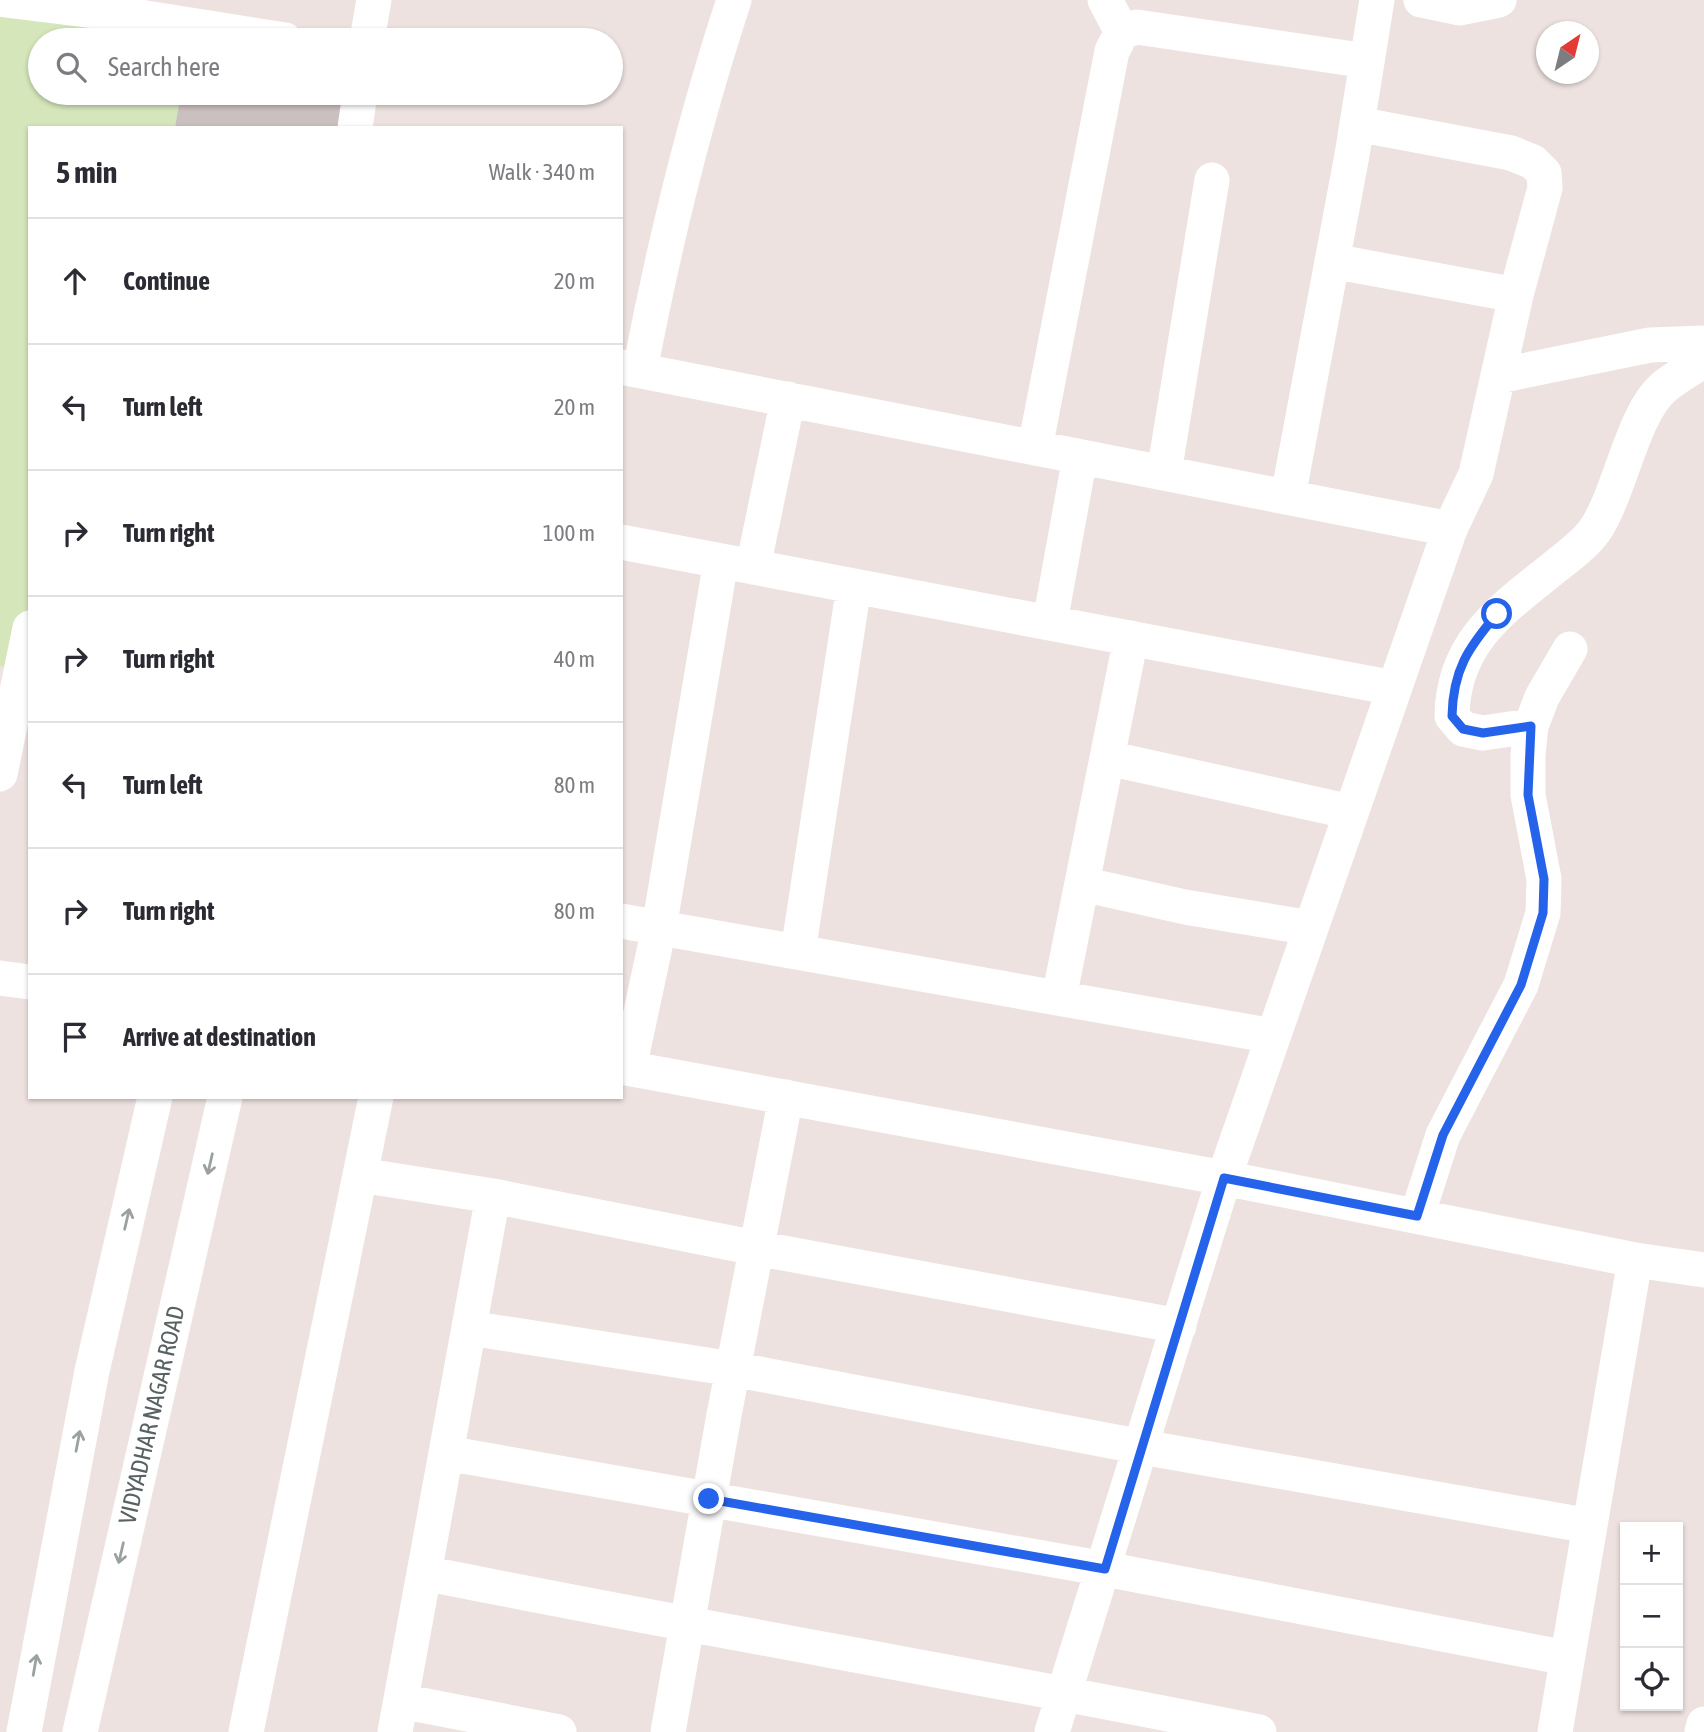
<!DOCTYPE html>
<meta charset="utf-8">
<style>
body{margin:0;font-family:"Asap Condensed",sans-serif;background:#f2f2f3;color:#2b2b33}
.controls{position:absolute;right:21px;bottom:21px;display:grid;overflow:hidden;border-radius:0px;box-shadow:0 2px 5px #0004}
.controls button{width:63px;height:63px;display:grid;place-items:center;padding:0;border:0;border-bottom:2px solid #e1e1e2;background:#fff;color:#2b2b33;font:35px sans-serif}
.compass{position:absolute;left:1536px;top:21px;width:63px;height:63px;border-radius:50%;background:#fff;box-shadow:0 2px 5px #0004;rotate:35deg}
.stop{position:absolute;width:21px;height:21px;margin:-16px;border:5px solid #2563eb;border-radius:50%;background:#fff}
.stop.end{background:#2563eb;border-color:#fff;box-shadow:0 2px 7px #0008}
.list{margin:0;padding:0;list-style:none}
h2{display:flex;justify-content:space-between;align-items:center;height:91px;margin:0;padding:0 28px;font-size:30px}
h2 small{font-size:23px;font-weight:400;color:#7c7c81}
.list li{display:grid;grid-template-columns:46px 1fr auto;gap:21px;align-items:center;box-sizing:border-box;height:126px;padding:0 28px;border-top:2px solid #e1e1e2}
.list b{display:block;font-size:26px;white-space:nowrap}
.list em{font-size:23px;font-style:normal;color:#7c7c81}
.icon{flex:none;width:38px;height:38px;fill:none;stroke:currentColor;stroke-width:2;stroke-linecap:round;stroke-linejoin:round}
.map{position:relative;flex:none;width:1704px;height:1732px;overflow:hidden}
.search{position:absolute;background:#fff;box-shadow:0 2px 5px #0004;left:28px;top:28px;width:595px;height:77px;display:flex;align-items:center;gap:18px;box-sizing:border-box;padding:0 24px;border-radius:38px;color:#7c7c81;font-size:26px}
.panel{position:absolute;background:#fff;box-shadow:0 2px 5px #0004;left:28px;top:126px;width:595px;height:973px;border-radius:0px}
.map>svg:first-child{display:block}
.green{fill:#d4e6ba}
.building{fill:#cac0bf}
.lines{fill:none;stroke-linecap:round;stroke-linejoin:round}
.minor{stroke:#fff;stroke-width:35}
.oneway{stroke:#9ba1a1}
.route{stroke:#2563eb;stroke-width:9}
.labels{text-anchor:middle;stroke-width:5;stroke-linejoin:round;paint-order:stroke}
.street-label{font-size:24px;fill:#596262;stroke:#fff}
</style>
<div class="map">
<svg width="1704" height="1732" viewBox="0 0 1704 1732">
<rect width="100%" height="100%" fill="#ede2e0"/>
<path class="green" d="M0 5 189 40H40V93H181L175 128H30V646L26 671 0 666Z"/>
<path class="building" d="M181 93H347L341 128H175Z"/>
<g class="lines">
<path class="minor" d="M5 0 127 15 285 40
M1105 0 1122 32
M1421 0 1459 8 1499 0
M367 40 374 0
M1357 124 1511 153 1533 162 1544 173 1545 188 1516 295
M355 128 360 93
M621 367 1450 529
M640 370C664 245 694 121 734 0
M1498 376 1650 345 1704 343
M1035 448 1112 51 1122 32 1137 27 1367 61
M1164 473 1212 180
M1288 497 1352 155 1377 0
M621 542 1394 688
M753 567 788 399
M1050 622 1080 457
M1531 726 1483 733 1463 729 1452 716C1453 641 1503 609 1556 566 1569 556 1586 543 1595 530 1621 491 1632 414 1664 387 1676 377 1691 369 1704 360
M1108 758 1351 812
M0 774 30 628
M1082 884 1185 907 1311 928
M621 921 1273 1036
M798 952 854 586
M0 978 30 982
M1059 998 1131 638
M621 1067 1224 1178 1635 1260 1704 1270
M629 1068 659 928 721 561
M360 1175 493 1196 756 1248 1179 1326
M1417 1216 1443 1135 1521 985 1543 913 1544 879 1528 795V755L1531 726 1542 697 1570 649
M469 1328 733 1369 1142 1447 1590 1526
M446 1453 1105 1569 1567 1658
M424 1573C702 1629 981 1676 1259 1732
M401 1701 559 1732
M24 1732 92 1371 155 1097
M80 1732 225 1097
M246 1732 376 1097
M395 1732 493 1196
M668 1732 724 1415 786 1097
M1052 1732 1224 1178 1450 529 1476 474 1516 295 1332 261
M1555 1732 1635 1260
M1702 1732 1704 1724"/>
</g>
<defs><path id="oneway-shaft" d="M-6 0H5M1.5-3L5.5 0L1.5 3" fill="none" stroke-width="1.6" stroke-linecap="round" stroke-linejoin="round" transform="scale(1.75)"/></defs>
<g class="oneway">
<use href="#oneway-shaft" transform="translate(210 1164) rotate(103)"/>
<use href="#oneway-shaft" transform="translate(127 1219) rotate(-77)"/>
<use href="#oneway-shaft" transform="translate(78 1441) rotate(-79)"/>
<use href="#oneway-shaft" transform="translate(121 1553) rotate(103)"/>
<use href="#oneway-shaft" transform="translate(35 1665) rotate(-80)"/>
</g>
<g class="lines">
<path class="route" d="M709 1499 1105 1569 1224 1178 1417 1216 1443 1135 1521 985 1543 913 1544 879 1528 795 1531 726 1483 733 1463 729 1452 716C1453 670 1468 648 1497 614"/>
</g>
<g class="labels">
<g class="street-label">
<text transform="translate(152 1415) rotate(-77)" y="8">VIDYADHAR NAGAR ROAD</text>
</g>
</g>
</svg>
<div class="controls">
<button>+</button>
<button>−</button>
<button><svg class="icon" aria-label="locate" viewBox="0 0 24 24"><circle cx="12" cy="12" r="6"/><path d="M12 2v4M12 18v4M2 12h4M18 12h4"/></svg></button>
</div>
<svg class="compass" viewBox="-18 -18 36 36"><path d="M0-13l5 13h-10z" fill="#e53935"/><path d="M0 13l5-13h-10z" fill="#7c7c81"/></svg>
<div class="stop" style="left:1497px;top:614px"></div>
<div class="stop end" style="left:709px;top:1499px"></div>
<div class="search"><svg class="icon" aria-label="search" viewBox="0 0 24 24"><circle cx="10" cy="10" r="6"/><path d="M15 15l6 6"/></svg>Search here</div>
<section class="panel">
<h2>5 min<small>Walk · 340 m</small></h2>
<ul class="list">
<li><svg class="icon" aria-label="ahead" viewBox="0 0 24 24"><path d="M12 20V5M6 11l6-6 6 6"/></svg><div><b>Continue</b></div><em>20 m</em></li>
<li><svg class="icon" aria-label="left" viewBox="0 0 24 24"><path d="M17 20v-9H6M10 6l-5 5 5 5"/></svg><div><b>Turn left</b></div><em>20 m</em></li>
<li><svg class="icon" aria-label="right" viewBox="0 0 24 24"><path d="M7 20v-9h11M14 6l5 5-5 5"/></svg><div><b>Turn right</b></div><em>100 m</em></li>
<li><svg class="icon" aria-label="right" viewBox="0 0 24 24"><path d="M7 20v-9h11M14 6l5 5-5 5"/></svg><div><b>Turn right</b></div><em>40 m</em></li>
<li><svg class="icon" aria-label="left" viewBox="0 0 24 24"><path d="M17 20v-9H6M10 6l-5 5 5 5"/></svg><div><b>Turn left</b></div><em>80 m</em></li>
<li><svg class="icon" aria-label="right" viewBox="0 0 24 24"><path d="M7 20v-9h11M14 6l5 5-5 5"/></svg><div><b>Turn right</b></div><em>80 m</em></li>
<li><svg class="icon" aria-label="arrive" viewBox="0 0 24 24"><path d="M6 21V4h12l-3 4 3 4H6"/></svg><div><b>Arrive at destination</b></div></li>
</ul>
</section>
</div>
